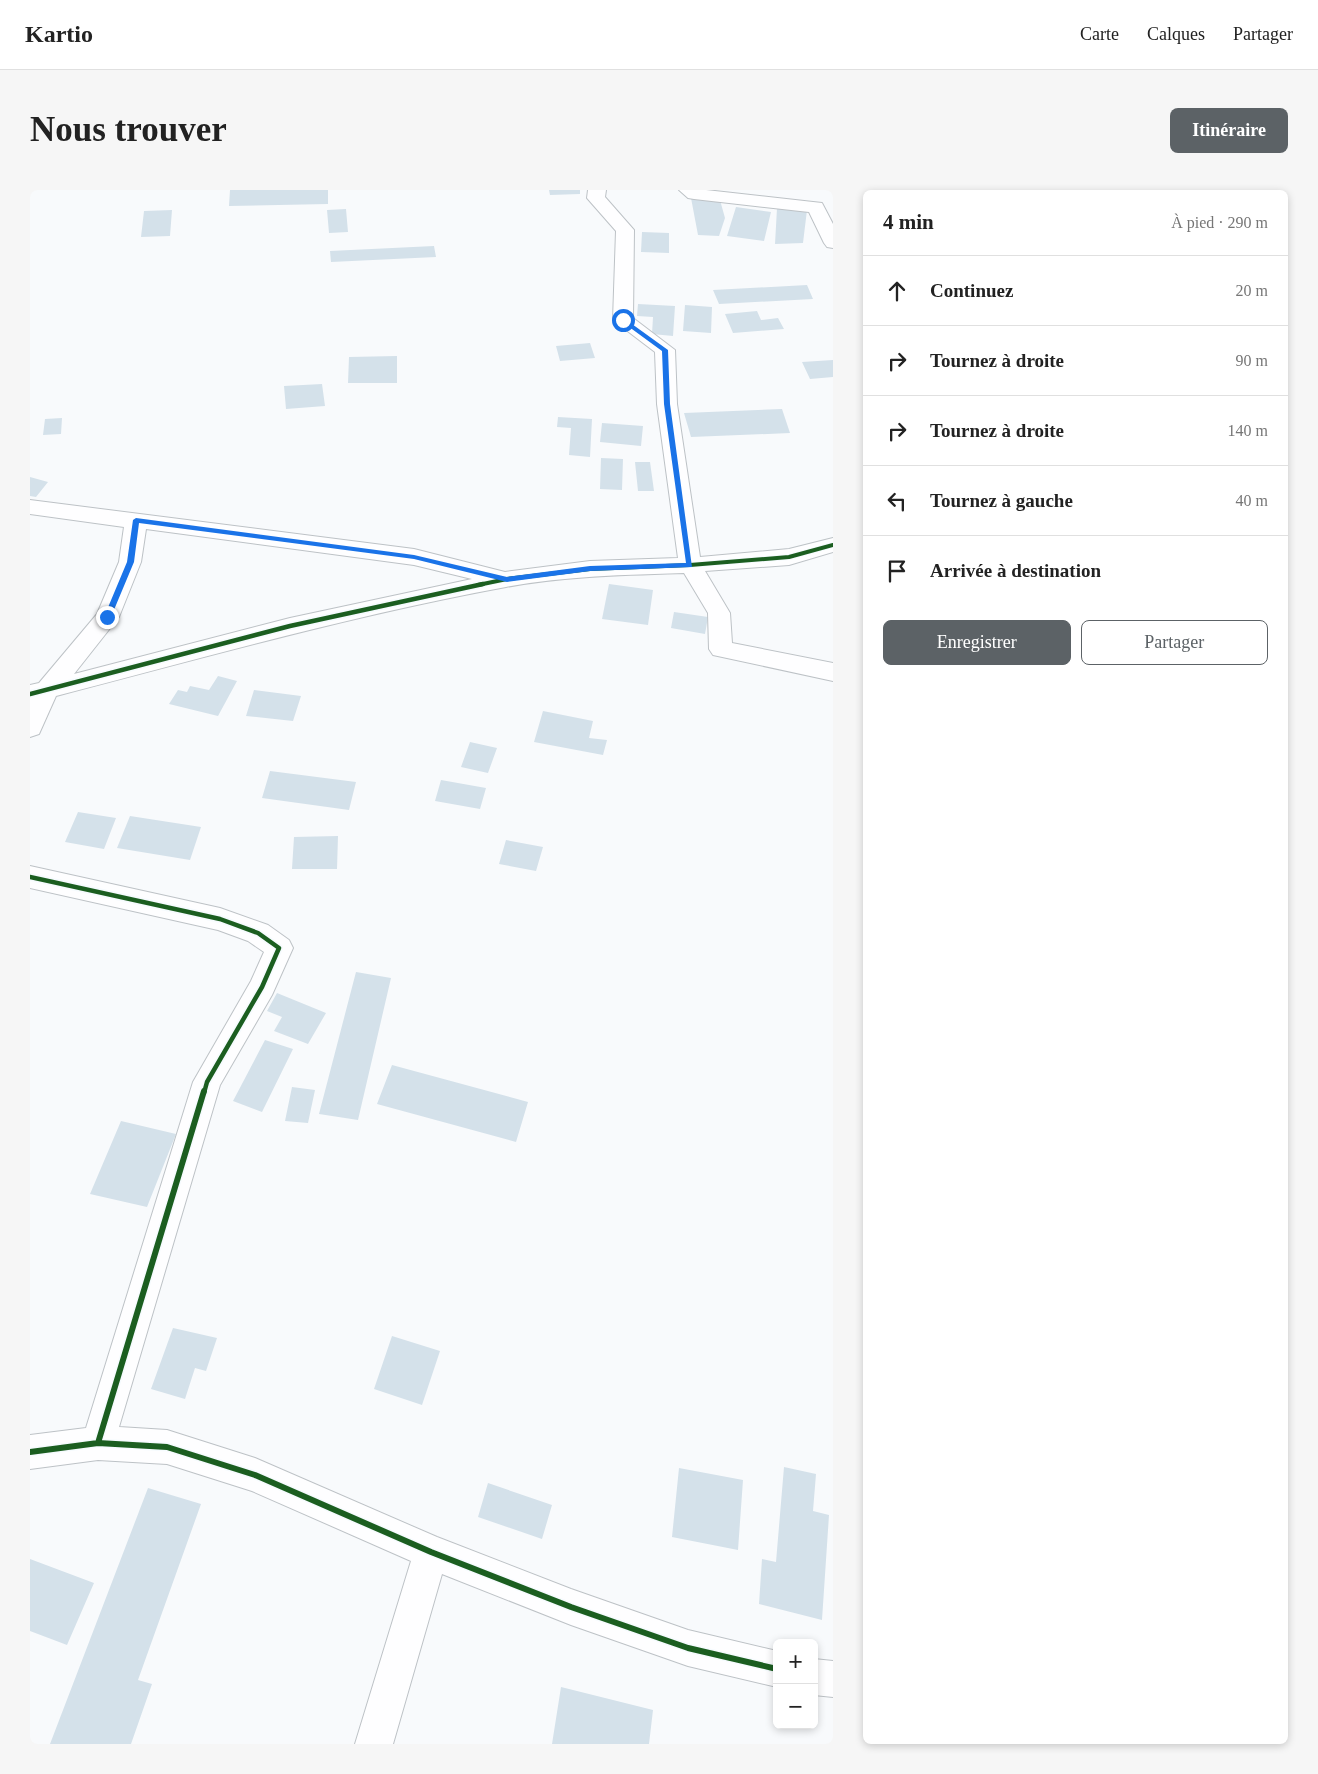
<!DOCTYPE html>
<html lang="fr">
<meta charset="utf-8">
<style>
body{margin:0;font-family:Georgia,serif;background:#f6f6f6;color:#222}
.controls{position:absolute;right:15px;bottom:15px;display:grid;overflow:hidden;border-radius:8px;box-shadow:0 2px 8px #0003}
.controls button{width:45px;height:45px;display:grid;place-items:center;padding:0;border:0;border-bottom:1px solid #e0e0e0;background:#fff;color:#222;font:25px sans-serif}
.stop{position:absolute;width:15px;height:15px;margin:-11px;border:4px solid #1a73e8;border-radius:50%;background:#fff}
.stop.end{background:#1a73e8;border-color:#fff;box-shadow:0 1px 5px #0008}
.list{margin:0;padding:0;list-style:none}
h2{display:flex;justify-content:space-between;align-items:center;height:65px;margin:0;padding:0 20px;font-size:21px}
h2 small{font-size:16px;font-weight:400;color:#767676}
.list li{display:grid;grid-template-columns:32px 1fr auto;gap:15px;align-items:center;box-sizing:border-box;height:70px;padding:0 20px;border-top:1px solid #e0e0e0}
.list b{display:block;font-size:19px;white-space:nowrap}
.list em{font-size:16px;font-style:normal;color:#767676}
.actions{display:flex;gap:10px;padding:15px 20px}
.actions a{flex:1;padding:11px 0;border:1px solid #5c6266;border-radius:8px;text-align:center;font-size:18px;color:#5c6266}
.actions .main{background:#5c6266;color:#fff}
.icon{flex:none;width:28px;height:28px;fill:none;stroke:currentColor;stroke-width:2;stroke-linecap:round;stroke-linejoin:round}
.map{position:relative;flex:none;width:803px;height:1554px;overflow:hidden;border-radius:8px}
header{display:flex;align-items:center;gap:30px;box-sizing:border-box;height:70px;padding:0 25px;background:#fff;border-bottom:1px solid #e0e0e0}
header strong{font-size:24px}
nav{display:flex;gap:28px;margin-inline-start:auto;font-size:18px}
.intro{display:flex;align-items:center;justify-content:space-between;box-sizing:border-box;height:120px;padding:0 30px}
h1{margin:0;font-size:35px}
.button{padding:12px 22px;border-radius:8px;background:#5c6266;color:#fff;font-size:18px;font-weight:700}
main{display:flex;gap:30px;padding:0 30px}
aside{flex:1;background:#fff;border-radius:8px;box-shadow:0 2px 8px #0003}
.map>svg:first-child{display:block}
.building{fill:#d4e1ea}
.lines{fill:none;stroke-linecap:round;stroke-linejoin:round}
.minor-casing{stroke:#bdc2c6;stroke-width:2}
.minor{fill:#fefeff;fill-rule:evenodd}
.cycleway-far2-casing{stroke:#f6fbfe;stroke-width:6}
.cycleway-far1-casing{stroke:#f6fbfe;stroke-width:8}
.cycleway-casing{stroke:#f6fbfe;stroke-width:9}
.cycleway-far2{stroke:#1b5e20;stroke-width:4}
.cycleway-far1{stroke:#1b5e20;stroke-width:4.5}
.cycleway{stroke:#1b5e20;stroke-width:6}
.route{fill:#1a73e8}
</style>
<header>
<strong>Kartio</strong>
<nav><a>Carte</a><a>Calques</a><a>Partager</a></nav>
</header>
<div class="intro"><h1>Nous trouver</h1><a class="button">Itinéraire</a></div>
<main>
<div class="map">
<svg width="803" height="1554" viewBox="0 0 803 1554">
<rect width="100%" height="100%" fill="#f8fafc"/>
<path class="building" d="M200 0H298V14L199 16Z
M519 0H550V4L520 5Z
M661 8 690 10 695 28 689 46 668 45Z
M706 17 741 22 734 51 697 46Z
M747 18 777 20 773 53 745 54Z
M316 19 318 42 299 43 297 20Z
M142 20 140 46 111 47 114 21Z
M612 42 639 43V63L611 62Z
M404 56 406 67 301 72 300 61Z
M777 95 783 109 689 114 683 100Z
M608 114 645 116 643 146 622 144 623 127 607 126Z
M655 115 682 117 681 143 653 141Z
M727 121 731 130 748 128 754 139 703 143 695 124Z
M560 153 565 168 530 171 526 156Z
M367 166V193H318L319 167Z
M803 170V187L780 189 772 172Z
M292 194 295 216 256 219 254 196Z
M752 219 760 243 661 247 654 223Z
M528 227 562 229 560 267 539 265 541 238 527 237Z
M32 228 31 244 13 245 15 229Z
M572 233 613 236 611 256 570 252Z
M571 268 593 269 592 300 570 299Z
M605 272H620L624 301H608Z
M0 287 18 292 6 307 0 306Z
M579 394 623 400 618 435 572 429Z
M644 422 678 427 675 444 641 438Z
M188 486 207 491 188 526 139 514 148 500 157 502 160 496 179 500Z
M224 500 271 506 263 531 216 526Z
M513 521 563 531 559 548 577 550 573 565 504 552Z
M440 552 467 558 458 583 431 577Z
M240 581 326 592 319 620 232 608Z
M411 590 456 598 450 619 405 611Z
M48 622 86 628 74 659 35 652Z
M100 626 171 637 160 670 87 658Z
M308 646 307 679H262L264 647Z
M476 650 513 657 506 681 469 674Z
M326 782 361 788 328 930 289 924Z
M247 803 296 823 278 854 244 841 252 827 237 821Z
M235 850 263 859 232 922 203 911Z
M362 875 498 912 486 952 347 914Z
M262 897 285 900 278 933 255 931Z
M91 931 146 944 117 1017 60 1004Z
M143 1138 187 1148 176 1181 165 1178 155 1209 121 1199Z
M362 1146 410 1161 392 1215 344 1199Z
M754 1277 786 1284 783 1321 799 1325 792 1430 729 1414 732 1369 746 1372Z
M649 1278 713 1290 708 1360 642 1347Z
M458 1293 522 1315 512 1349 448 1327Z
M118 1298 171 1314 108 1490 122 1494 101 1554H20Z
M0 1369 64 1393 37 1455 0 1441Z
M531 1497 623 1520 619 1554H522Z"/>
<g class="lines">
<g class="minor-casing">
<path id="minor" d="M558 0H576L575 7 604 40 603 128 645 160 647 214 670 367 759 359 803 348V362L759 375 675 381 700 423 702 453 803 473V491L683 465 679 459 678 423 654 383C594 385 534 386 476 397 324 425 175 467 26 506L9 544 0 547V495L9 493 67 424 89 372 94 337 0 324V310L384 359 475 382 560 371 648 368 627 214 625 162 583 130 586 41 557 8ZM116 339 384 375 442 389 260 428 44 484 89 427 111 372Z
M649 0H676L792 13 803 34V58L797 57 794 53 779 22 664 9 658 8Z
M0 676 190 718 238 735 259 750 263 758 242 805 190 895 89 1237 137 1240 225 1268 407 1347 541 1399 658 1440 747 1461V1497L658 1476 541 1435 412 1384 363 1554H325L381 1371 222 1301 137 1274 68 1270 0 1279V1245L56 1238 163 892 221 791 234 762 218 751 188 740 0 698Z
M784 1469 803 1471V1507L784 1505Z"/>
</g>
<use href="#minor" class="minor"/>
<g class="cycleway-far2-casing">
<path id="cycleway-far2" d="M448 395 477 389 560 379 660 375 759 367 803 355"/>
</g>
<g class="cycleway-far1-casing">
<path id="cycleway-far1" d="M0 504 260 436 453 394
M0 687 190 729 228 743 249 758 232 797 177 892 174 903"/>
</g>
<g class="cycleway-casing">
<path id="cycleway" d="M68 1253 174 901
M0 1262 68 1253 137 1257 225 1285 401 1362 541 1417 658 1458 747 1479"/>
</g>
<use href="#cycleway-far2" class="cycleway-far2"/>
<use href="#cycleway-far1" class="cycleway-far1"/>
<use href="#cycleway" class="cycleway"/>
</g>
<path class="route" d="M591 129H595L638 160 640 214 662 377 560 381 477 392 384 369 109 333 104 372 81 427 77 429 74 427 97 372 103 330 106 328 384 365 477 387 560 376 656 373 634 214 632 161 591 131Z"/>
</svg>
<div class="controls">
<button>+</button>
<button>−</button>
</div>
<div class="stop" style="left:593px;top:130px"></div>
<div class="stop end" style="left:77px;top:427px"></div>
</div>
<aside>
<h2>4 min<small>À pied · 290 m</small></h2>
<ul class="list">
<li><svg class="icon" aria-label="ahead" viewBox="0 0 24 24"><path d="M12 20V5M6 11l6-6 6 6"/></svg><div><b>Continuez</b></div><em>20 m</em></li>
<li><svg class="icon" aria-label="right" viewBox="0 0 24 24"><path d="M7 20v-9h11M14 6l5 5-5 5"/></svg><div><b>Tournez à droite</b></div><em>90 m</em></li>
<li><svg class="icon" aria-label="right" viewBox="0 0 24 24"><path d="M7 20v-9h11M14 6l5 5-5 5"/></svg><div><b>Tournez à droite</b></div><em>140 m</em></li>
<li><svg class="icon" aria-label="left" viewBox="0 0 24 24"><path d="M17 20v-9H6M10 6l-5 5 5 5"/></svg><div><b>Tournez à gauche</b></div><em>40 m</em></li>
<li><svg class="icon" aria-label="arrive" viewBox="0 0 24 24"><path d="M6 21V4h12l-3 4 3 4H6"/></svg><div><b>Arrivée à destination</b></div></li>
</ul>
<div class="actions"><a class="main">Enregistrer</a><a>Partager</a></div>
</aside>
</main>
